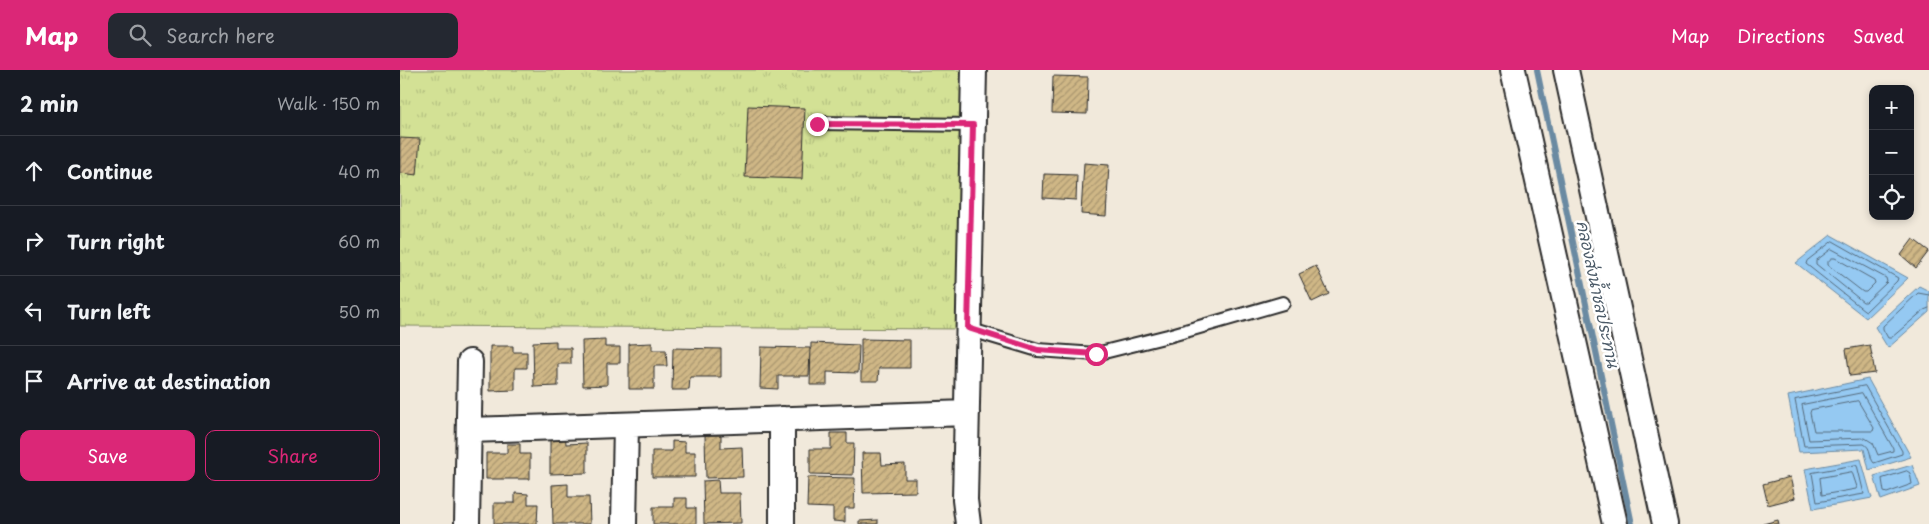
<!DOCTYPE html>
<meta charset="utf-8">
<style>
body{margin:0;font-family:"Playpen Sans","Playpen Sans Thai",sans-serif;background:#242831;color:#f1f3f6}
.controls{position:absolute;right:15px;top:15px;display:grid;overflow:hidden;border-radius:10px;box-shadow:0 2px 8px #0003}
.controls button{width:45px;height:45px;display:grid;place-items:center;padding:0;border:0;border-bottom:1px solid #363941;background:#171b24;color:#f1f3f6;font:25px sans-serif}
.stop{position:absolute;width:15px;height:15px;margin:-11px;border:4px solid #db2777;border-radius:50%;background:#fff}
.stop.end{background:#db2777;border-color:#fff;box-shadow:0 1px 5px #0008}
.list{margin:0;padding:0;list-style:none}
h2{display:flex;justify-content:space-between;align-items:center;height:65px;margin:0;padding:0 20px;font-size:21px}
h2 small{font-size:16px;font-weight:400;color:#9ea1a6}
.list li{display:grid;grid-template-columns:32px 1fr auto;gap:15px;align-items:center;box-sizing:border-box;height:70px;padding:0 20px;border-top:1px solid #363941}
.list b{display:block;font-size:19px;white-space:nowrap}
.list em{font-size:16px;font-style:normal;color:#9ea1a6}
.actions{display:flex;gap:10px;padding:15px 20px}
.actions a{flex:1;padding:11px 0;border:1px solid #db2777;border-radius:10px;text-align:center;font-size:18px;color:#db2777}
.actions .main{background:#db2777;color:#fff}
.icon{flex:none;width:28px;height:28px;fill:none;stroke:currentColor;stroke-width:2;stroke-linecap:round;stroke-linejoin:round}
.map{position:relative;flex:none;width:1529px;height:454px;overflow:hidden}
header{display:flex;align-items:center;gap:30px;box-sizing:border-box;height:70px;padding:0 25px;background:#db2777;color:#fff}
header strong{font-size:24px}
nav{display:flex;gap:28px;margin-inline-start:auto;font-size:18px}
.search{width:350px;height:45px;background:#242831;display:flex;align-items:center;gap:12px;box-sizing:border-box;padding:0 18px;border-radius:10px;color:#9ea1a6;font-size:19px}
main{display:flex}
aside{flex:1;background:#171b24}
.map>svg:first-child{display:block}
.grass{fill:url(#grass-tufts);stroke:#7f8660}
.water{fill:#95c9f2;stroke:#6b8aa2}
.lines{fill:none;stroke-linecap:round;stroke-linejoin:round}
.shore{stroke:#556a7b;stroke-width:1}
.stream{stroke:#6b8aa2;stroke-width:6}
.building{fill:url(#building-hatch);stroke:#2b2b2b}
.lane-casing{stroke:#2b2b2b;stroke-width:16}
.street-casing{stroke:#2b2b2b;stroke-width:28}
.lane{stroke:#fff;stroke-width:12}
.street{stroke:#fff;stroke-width:24}
.route{stroke:#db2777;stroke-width:6}
.labels{text-anchor:middle;stroke-width:5;stroke-linejoin:round;paint-order:stroke}
.water-label{font-size:16px;font-style:italic;fill:#4b5a67;stroke:#fff}
</style>
<header>
<strong>Map</strong>
<div class="search"><svg class="icon" aria-label="search" viewBox="0 0 24 24"><circle cx="10" cy="10" r="6"/><path d="M15 15l6 6"/></svg>Search here</div>
<nav><a>Map</a><a>Directions</a><a>Saved</a></nav>
</header>
<main>
<aside>
<h2>2 min<small>Walk · 150 m</small></h2>
<ul class="list">
<li><svg class="icon" aria-label="ahead" viewBox="0 0 24 24"><path d="M12 20V5M6 11l6-6 6 6"/></svg><div><b>Continue</b></div><em>40 m</em></li>
<li><svg class="icon" aria-label="right" viewBox="0 0 24 24"><path d="M7 20v-9h11M14 6l5 5-5 5"/></svg><div><b>Turn right</b></div><em>60 m</em></li>
<li><svg class="icon" aria-label="left" viewBox="0 0 24 24"><path d="M17 20v-9H6M10 6l-5 5 5 5"/></svg><div><b>Turn left</b></div><em>50 m</em></li>
<li><svg class="icon" aria-label="arrive" viewBox="0 0 24 24"><path d="M6 21V4h12l-3 4 3 4H6"/></svg><div><b>Arrive at destination</b></div></li>
</ul>
<div class="actions"><a class="main">Save</a><a>Share</a></div>
</aside>
<div class="map">
<svg width="1529" height="454" viewBox="0 0 1529 454">
<defs>
<pattern id="grass-tufts" width="24" height="20" patternUnits="userSpaceOnUse" patternTransform="scale(1.25)"><rect width="24" height="20" fill="#d3e195"/><path d="M3 7l-1-3M5 7V3M7 7l1-3M15 17l-1-3M17 17v-4M19 17l1-3" fill="none" stroke="#b5c181"/></pattern>
<pattern id="building-hatch" width="6" height="6" patternUnits="userSpaceOnUse" patternTransform="scale(1.25)"><rect width="6" height="6" fill="#cfb786"/><path d="M-1 1l2-2M0 6l6-6M5 7l2-2" fill="none" stroke="#a8956e"/></pattern>
</defs>
<rect width="100%" height="100%" fill="#f1e9db"/>
<filter id="ink" filterUnits="userSpaceOnUse"><feTurbulence type="fractalNoise" baseFrequency=".02" numOctaves="2"/><feDisplacementMap in="SourceGraphic" scale="10" xChannelSelector="R" yChannelSelector="G"/><feConvolveMatrix kernelMatrix="1 2 1 2 8 2 1 2 1" color-interpolation-filters="sRGB"/></filter>
<g filter="url(#ink)">
<path class="grass" d="M0 0H574L568 259 0 256Z"/>
<path class="water" d="M1431 165 1508 208 1466 248 1396 193Z
M1519 216 1529 221V242L1488 278 1475 257Z
M1468 309 1511 387 1469 400 1464 379 1399 382 1388 326Z
M1461 389 1472 428 1413 439 1405 399Z
M1512 395 1520 416 1481 430 1474 406Z"/>
<g class="lines">
<path class="shore" d="M1433 171 1498 208 1497 211 1466 241 1464 240 1406 194 1407 191Z
M1432 179 1486 208 1487 212 1466 232H1463L1416 194V191Z
M1432 188H1435L1474 210 1475 213 1466 222H1463L1428 195V192Z
M1529 225 1518 223 1483 256V259L1488 268H1491L1524 240 1529 238
M1465 316 1502 381V384L1474 393C1469 388 1472 378 1464 374L1404 376 1395 330Z
M1462 323 1493 378V381L1478 385 1473 373 1465 368 1409 370 1402 335Z
M1458 331 1474 358 1473 361H1414L1410 343 1411 340Z
M1457 395 1464 424 1417 432 1412 403Z
M1507 401 1510 403 1512 414 1487 423 1484 422 1482 409Z
M1452 402 1457 417 1456 419 1422 425 1420 408Z"/>
<path class="stream" d="M1137 0 1232 454"/>
</g>
<path class="building" d="M653 6 688 7 687 44 652 43Z
M348 36 405 38 402 109 345 107Z
M0 68 20 69 17 105 0 103Z
M684 93 709 95 706 146 681 144Z
M644 104 677 105 676 130 643 128Z
M1513 169 1529 181 1516 198 1501 185Z
M916 196 929 224 912 232 899 204Z
M461 269 510 270V298H479L478 311H461Z
M205 270V277H220V293H207V315L183 316 182 271Z
M156 271V278H171V294H158V316L134 317 133 272Z
M252 273V280H266L267 296H254V319H229V274Z
M411 273 459 275 458 303 427 302V315H410Z
M1470 275 1475 303 1450 306 1446 279Z
M90 276H113V282H127V298H115V320L90 321Z
M361 277 410 278 409 306H378V319L360 318Z
M273 278 321 279V307H290L289 320H272Z
M150 361H165L166 374 187 373V403L150 404Z
M431 363H447V373H454L453 405 410 404V379H431Z
M305 365H321V378L342 377 343 407 306 408Z
M272 371 285 372V382H295V407H252V381H272Z
M107 374H120V384H130V409H86V383H107Z
M462 383H481L482 395 505 394V409H516V422L463 423Z
M408 407 455 408 454 438H445V452L433 451V438L407 437Z
M1390 407 1395 428 1368 435 1363 414Z
M318 410 319 423H340L341 453 304 454 303 411Z
M168 414V427H189L190 454H153L152 415Z
M115 423 128 424V434H138L137 454H94V433H115Z
M274 428H287V438H296V454H253V437H274Z
M478 450V454H459V451Z
M1378 450 1379 454H1363Z"/>
<g class="lines">
<g class="lane-casing">
<path id="lane" d="M417 53 573 55
M568 259 638 280 696 284 768 266 883 233"/>
</g>
<g class="street-casing">
<path id="street" d="M1113 0 1215 454
M1166 0 1265 454
M69 360 567 343
M67 454 70 292
M224 454 226 355
M382 454V349
M568 454 565 430 574 0"/>
</g>
<use href="#lane" class="lane"/>
<use href="#street" class="street"/>
</g>
</g>
<g class="lines" filter="url(#ink)">
<path class="route" d="M417 54 573 55 568 258 638 280 696 284"/>
</g>
<g class="labels">
<g class="water-label">
<text transform="translate(1198 224) rotate(78)" y="6">คลองส่งน้ำชลประทาน</text>
</g>
</g>
</svg>
<div class="controls">
<button>+</button>
<button>−</button>
<button><svg class="icon" aria-label="locate" viewBox="0 0 24 24"><circle cx="12" cy="12" r="6"/><path d="M12 2v4M12 18v4M2 12h4M18 12h4"/></svg></button>
</div>
<div class="stop" style="left:696px;top:284px"></div>
<div class="stop end" style="left:417px;top:54px"></div>
</div>
</main>
